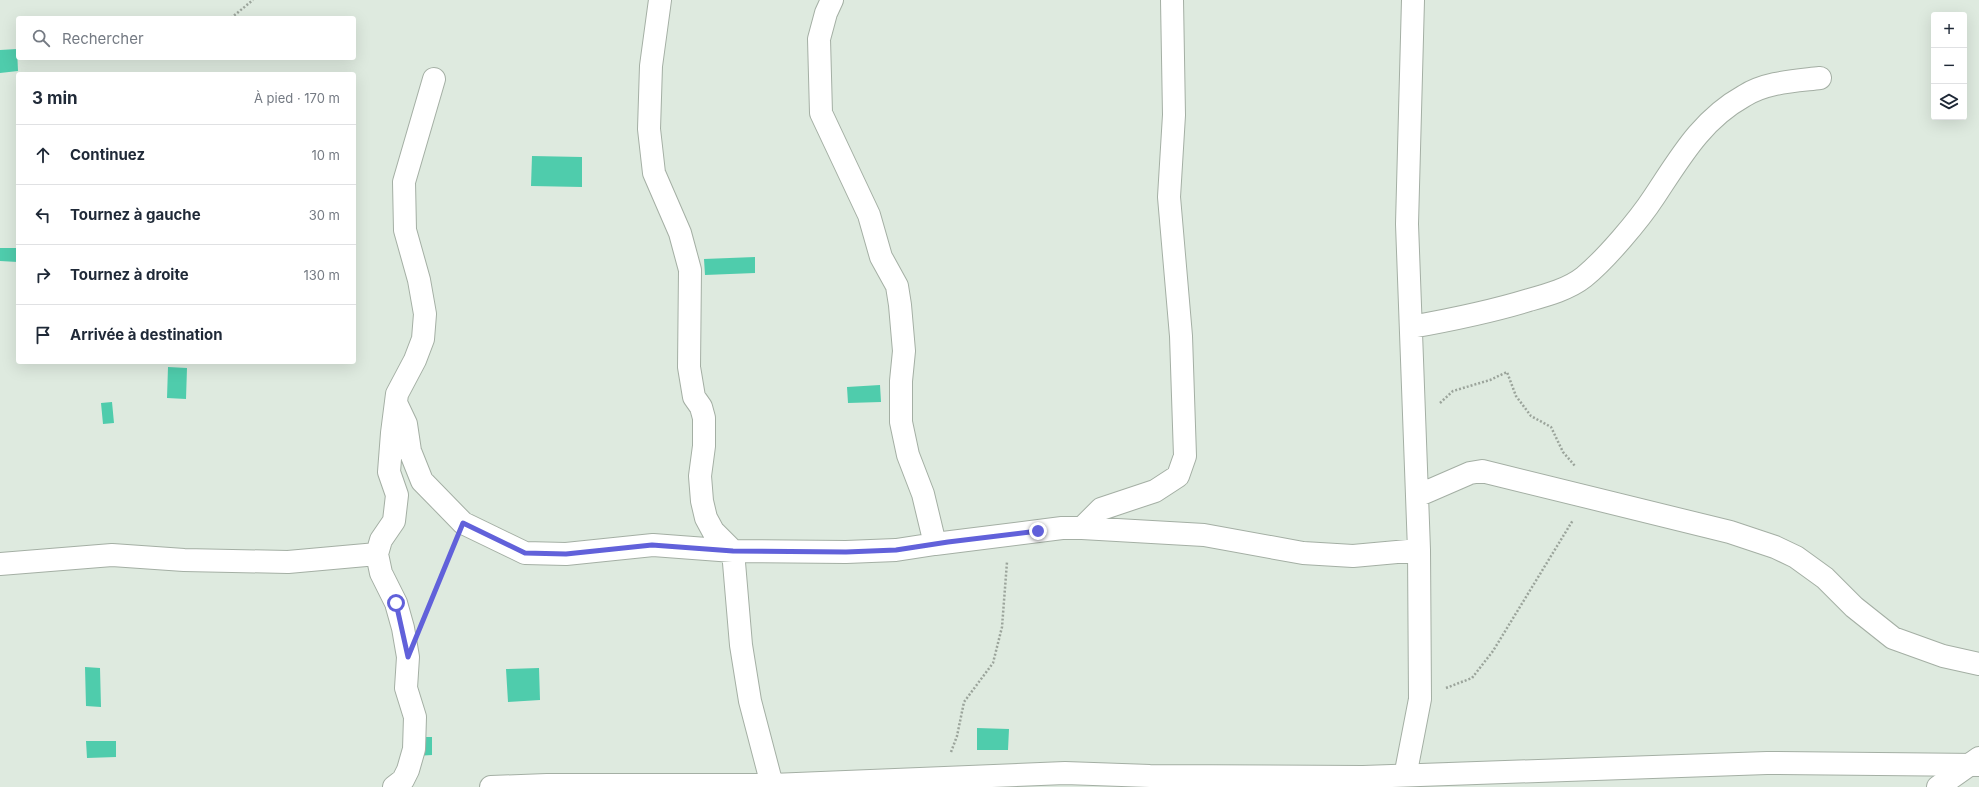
<!DOCTYPE html>
<html lang="fr">
<meta charset="utf-8">
<style>
body{margin:0;font-family:Inter,sans-serif;background:#f2f2f3;color:#1f2937}
.controls{position:absolute;right:12px;top:12px;display:grid;overflow:hidden;border-radius:4px;box-shadow:0 4px 16px #0002}
.controls button{width:36px;height:36px;display:grid;place-items:center;padding:0;border:0;border-bottom:1px solid #e0e1e3;background:#fff;color:#1f2937;font:20px sans-serif}
.stop{position:absolute;width:12px;height:12px;margin:-9px;border:3px solid #6161da;border-radius:50%;background:#fff}
.stop.end{background:#6161da;border-color:#fff;box-shadow:0 1px 4px #0008}
.list{margin:0;padding:0;list-style:none}
h2{display:flex;justify-content:space-between;align-items:center;height:52px;margin:0;padding:0 16px;font-size:17px}
h2 small{font-size:13px;font-weight:400;color:#747a83}
.list li{display:grid;grid-template-columns:26px 1fr auto;gap:12px;align-items:center;box-sizing:border-box;height:60px;padding:0 16px;border-top:1px solid #e0e1e3}
.list b{display:block;font-size:15px;white-space:nowrap}
.list em{font-size:13px;font-style:normal;color:#747a83}
.icon{flex:none;width:22px;height:22px;fill:none;stroke:currentColor;stroke-width:2;stroke-linecap:round;stroke-linejoin:round}
.map{position:relative;flex:none;width:1979px;height:787px;overflow:hidden}
.search{position:absolute;background:#fff;box-shadow:0 4px 16px #0002;left:16px;top:16px;width:340px;height:44px;display:flex;align-items:center;gap:10px;box-sizing:border-box;padding:0 14px;border-radius:4px;color:#747a83;font-size:15px}
.panel{position:absolute;background:#fff;box-shadow:0 4px 16px #0002;left:16px;top:72px;width:340px;height:292px;border-radius:4px}
.map>svg:first-child{display:block}
.building{fill:#4fccac}
.lines{fill:none;stroke-linecap:round;stroke-linejoin:round}
.street-casing{stroke:#a4afa4;stroke-width:24}
.secondary-casing{stroke:#a4afa4;stroke-width:24}
.path{stroke:#9ba49b;stroke-width:2.5;stroke-dasharray:2 2;stroke-linecap:butt}
.street{stroke:#fff;stroke-width:22}
.secondary{stroke:#fff;stroke-width:22}
.route{stroke:#6161da;stroke-width:5}
</style>
<div class="map">
<svg width="1979" height="787" viewBox="0 0 1979 787">
<rect width="100%" height="100%" fill="#deeadf"/>
<path class="building" d="M17 49 18 71 0 73V50Z
M532 156 582 157V187L531 186Z
M0 248H18V262L0 261Z
M755 257V273L705 275 704 259Z
M168 367 187 368 186 399 167 398Z
M880 385 881 402 848 403 847 387Z
M112 402 114 423 103 424 101 403Z
M85 667 100 668 101 707 86 706Z
M539 668 540 700 508 702 506 669Z
M977 728 1009 729 1008 750H977Z
M415 737H432V755L415 756Z
M86 741H116V757L87 758Z"/>
<g class="lines">
<g class="street-casing">
<path id="street" d="M660 0 651 66 649 129 654 173 680 233 690 270 689 367 694 397 701 407 704 418V446L700 476 702 501 706 518 713 531 733 551 741 645 750 701 772 785
M832 0 826 13 819 39 821 113 869 215 881 257 897 286 900 305 904 351 901 381V422L908 455 923 494 935 544 1062 528H1082L1204 535 1303 553 1353 556 1419 550
M1411 327C1450 320 1490 312 1529 300 1547 295 1569 289 1584 277 1606 259 1639 220 1654 197 1680 158 1701 120 1744 96 1766 82 1795 81 1820 78
M397 405 406 424 410 451 422 481 463 523 525 553 566 554 653 545 733 551 846 552 896 550 935 544
M1417 496 1470 473 1482 471 1730 532 1775 547 1796 557 1825 578 1854 607 1893 638 1943 656 1979 664
M1082 528 1101 509 1155 491 1178 476 1185 456 1181 336 1169 197 1174 115 1172 0
M0 564 112 555 184 560 288 562 377 554
M394 787 403 780 408 770 414 749 415 717 406 688 408 657 403 628 396 603 381 573 377 554 381 540 394 521 397 495 389 472 392 433 397 394 415 360 423 339 425 314 419 280 405 230 404 182 434 79
M491 787 547 785H772L1065 773 1150 776 1363 777 1767 763 1979 765
M1403 787 1420 699 1419 550 1407 224 1413 0"/>
</g>
<g class="secondary-casing">
<path id="secondary" d="M1938 787 1979 758"/>
</g>
<path class="path" d="M231 18 253 0
M1440 403 1453 391 1490 380 1507 372 1516 396 1531 416 1551 427 1563 452 1575 466
M426 612 454 546
M1446 688 1472 678 1493 651 1573 520
M951 752 957 736 964 702 993 663 1002 627 1007 562"/>
<use href="#street" class="street"/>
<use href="#secondary" class="secondary"/>
</g>
<g class="lines">
<path class="route" d="M396 603 408 657 463 523 525 553 566 554 652 545 733 551 846 552 896 550 948 542 1038 531"/>
</g>
</svg>
<div class="controls">
<button>+</button>
<button>−</button>
<button><svg class="icon" aria-label="layers" viewBox="0 0 24 24"><path d="M12 4l9 5-9 5-9-5zM3 14l9 5 9-5"/></svg></button>
</div>
<div class="stop" style="left:396px;top:603px"></div>
<div class="stop end" style="left:1038px;top:531px"></div>
<div class="search"><svg class="icon" aria-label="search" viewBox="0 0 24 24"><circle cx="10" cy="10" r="6"/><path d="M15 15l6 6"/></svg>Rechercher</div>
<section class="panel">
<h2>3 min<small>À pied · 170 m</small></h2>
<ul class="list">
<li><svg class="icon" aria-label="ahead" viewBox="0 0 24 24"><path d="M12 20V5M6 11l6-6 6 6"/></svg><div><b>Continuez</b></div><em>10 m</em></li>
<li><svg class="icon" aria-label="left" viewBox="0 0 24 24"><path d="M17 20v-9H6M10 6l-5 5 5 5"/></svg><div><b>Tournez à gauche</b></div><em>30 m</em></li>
<li><svg class="icon" aria-label="right" viewBox="0 0 24 24"><path d="M7 20v-9h11M14 6l5 5-5 5"/></svg><div><b>Tournez à droite</b></div><em>130 m</em></li>
<li><svg class="icon" aria-label="arrive" viewBox="0 0 24 24"><path d="M6 21V4h12l-3 4 3 4H6"/></svg><div><b>Arrivée à destination</b></div></li>
</ul>
</section>
</div>
